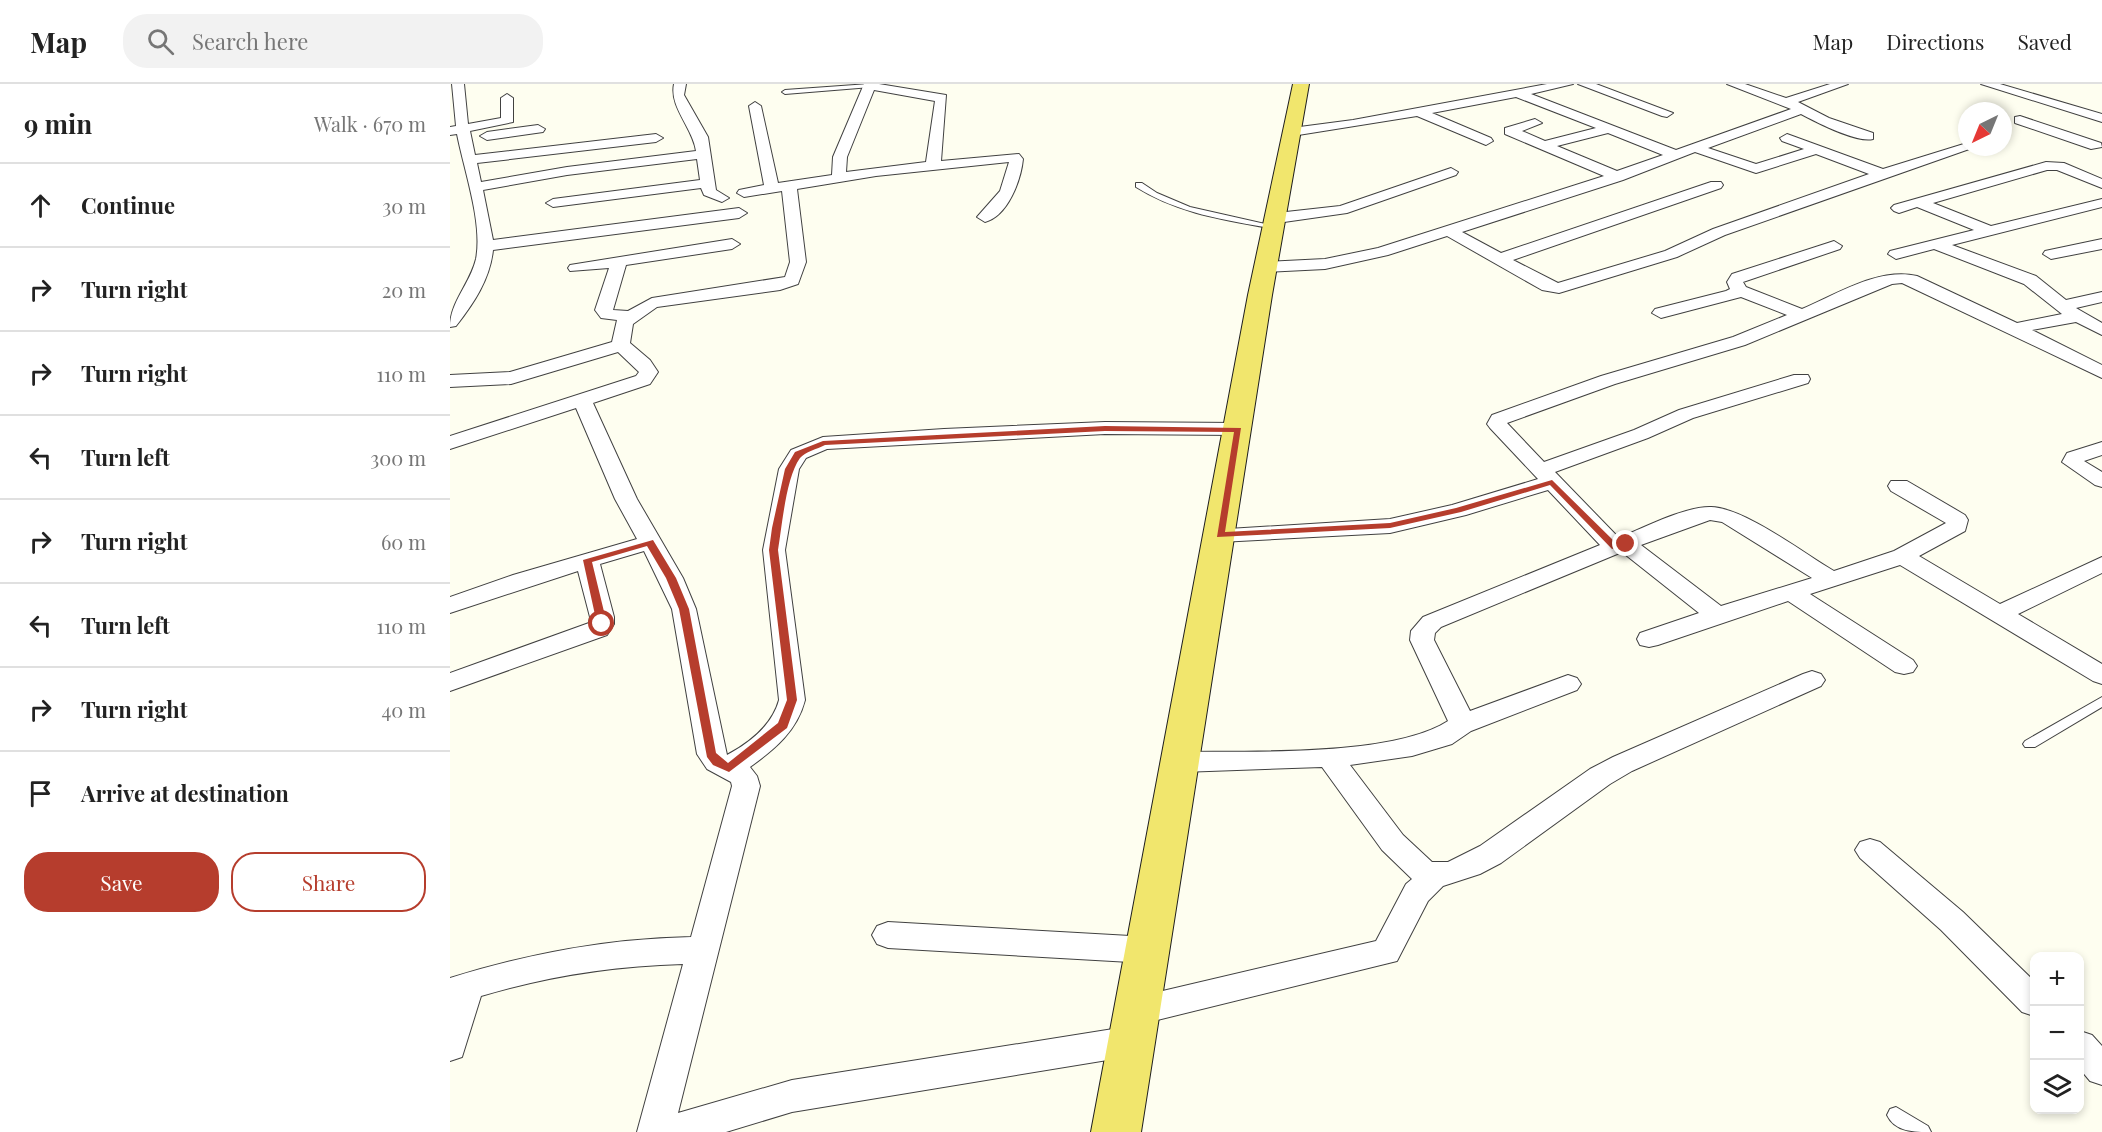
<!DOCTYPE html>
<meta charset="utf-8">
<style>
body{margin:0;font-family:"Playfair Display",serif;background:#f2f2f2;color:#222}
.controls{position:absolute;right:18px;bottom:18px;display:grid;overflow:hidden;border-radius:12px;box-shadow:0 3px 9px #0003}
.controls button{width:54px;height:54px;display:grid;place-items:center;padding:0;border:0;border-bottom:2px solid #e0e0e0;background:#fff;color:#222;font:30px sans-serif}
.compass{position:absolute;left:1508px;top:18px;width:54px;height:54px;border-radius:50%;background:#fff;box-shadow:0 3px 9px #0003;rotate:223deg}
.stop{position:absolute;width:18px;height:18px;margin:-14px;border:4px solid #b63d2d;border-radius:50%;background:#fff}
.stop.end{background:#b63d2d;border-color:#fff;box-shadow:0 2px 6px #0008}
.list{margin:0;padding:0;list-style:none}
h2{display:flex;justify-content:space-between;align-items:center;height:78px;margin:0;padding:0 24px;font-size:26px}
h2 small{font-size:20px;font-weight:400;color:#767676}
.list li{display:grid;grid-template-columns:39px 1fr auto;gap:18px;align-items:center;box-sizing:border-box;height:84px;padding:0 24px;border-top:2px solid #e0e0e0}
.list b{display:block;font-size:22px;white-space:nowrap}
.list em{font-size:20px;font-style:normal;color:#767676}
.actions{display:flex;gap:12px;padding:18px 24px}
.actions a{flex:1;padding:14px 0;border:2px solid #b63d2d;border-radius:24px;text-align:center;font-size:21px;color:#b63d2d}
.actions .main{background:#b63d2d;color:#fff}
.icon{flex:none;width:33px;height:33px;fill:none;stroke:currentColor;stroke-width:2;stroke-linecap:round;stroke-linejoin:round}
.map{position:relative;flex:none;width:1652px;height:1048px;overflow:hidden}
header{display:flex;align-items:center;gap:36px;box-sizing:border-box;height:84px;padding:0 30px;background:#fff;border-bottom:2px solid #e0e0e0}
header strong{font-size:28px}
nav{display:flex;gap:33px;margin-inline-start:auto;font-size:21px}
.search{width:420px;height:54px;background:#f2f2f2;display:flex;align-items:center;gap:15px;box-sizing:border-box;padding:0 21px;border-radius:24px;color:#767676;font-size:22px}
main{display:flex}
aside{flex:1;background:#fff}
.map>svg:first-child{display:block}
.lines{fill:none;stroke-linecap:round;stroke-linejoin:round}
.lane-casing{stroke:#414141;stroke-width:2}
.street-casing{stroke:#414141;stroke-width:2}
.primary-casing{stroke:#1f1f1f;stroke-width:2}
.lane{fill:#fff;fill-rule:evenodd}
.street{fill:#fff;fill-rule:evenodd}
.primary{fill:#f1e66d;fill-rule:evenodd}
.route{fill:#b63d2d}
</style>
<header>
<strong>Map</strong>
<div class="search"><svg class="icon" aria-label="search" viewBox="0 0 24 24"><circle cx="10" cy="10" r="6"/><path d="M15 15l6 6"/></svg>Search here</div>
<nav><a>Map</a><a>Directions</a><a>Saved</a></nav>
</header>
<main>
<aside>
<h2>9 min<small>Walk · 670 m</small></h2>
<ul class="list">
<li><svg class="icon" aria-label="ahead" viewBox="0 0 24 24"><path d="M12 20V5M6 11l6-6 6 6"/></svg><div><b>Continue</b></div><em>30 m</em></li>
<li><svg class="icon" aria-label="right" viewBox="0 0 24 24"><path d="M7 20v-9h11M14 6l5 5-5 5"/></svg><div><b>Turn right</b></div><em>20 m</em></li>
<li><svg class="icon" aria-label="right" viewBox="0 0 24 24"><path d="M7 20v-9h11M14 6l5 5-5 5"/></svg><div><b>Turn right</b></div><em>110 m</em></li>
<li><svg class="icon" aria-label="left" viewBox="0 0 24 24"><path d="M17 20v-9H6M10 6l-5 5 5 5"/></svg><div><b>Turn left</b></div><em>300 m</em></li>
<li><svg class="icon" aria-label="right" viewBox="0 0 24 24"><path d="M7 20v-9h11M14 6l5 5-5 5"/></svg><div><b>Turn right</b></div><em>60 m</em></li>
<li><svg class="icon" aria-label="left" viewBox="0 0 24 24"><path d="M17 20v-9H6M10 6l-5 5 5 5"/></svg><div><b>Turn left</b></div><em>110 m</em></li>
<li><svg class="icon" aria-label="right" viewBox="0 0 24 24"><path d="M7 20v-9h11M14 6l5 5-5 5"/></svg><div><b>Turn right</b></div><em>40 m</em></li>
<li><svg class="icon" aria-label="arrive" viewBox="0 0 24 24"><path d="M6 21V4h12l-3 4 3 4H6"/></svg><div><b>Arrive at destination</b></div></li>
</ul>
<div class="actions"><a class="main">Save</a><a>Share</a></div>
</aside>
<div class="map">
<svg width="1652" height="1048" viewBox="0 0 1652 1048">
<rect width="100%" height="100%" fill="#fefef0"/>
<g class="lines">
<g class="lane-casing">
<path id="lane" d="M419 0 421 3 335 10 332 8 335 6Z
M686 99H692L707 109 740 123 829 143 825 145C776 136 729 130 686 103Z
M1652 613V623L1585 663H1575L1573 660 1575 657Z
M1446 1023 1478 1042 1481 1048C1464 1048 1445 1048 1437 1031L1440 1025Z"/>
</g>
<g class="street-casing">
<path id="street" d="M2 0H14L18 40 51 34V14L57 10 63 14V38L20 47 25 71 206 50 213 54 206 58 27 79 31 98 117 83 246 67C243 44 219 23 224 0H236L234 11 258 53 266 106 279 114 272 118 254 111 251 104 103 123 96 119 103 115 250 96 247 75 117 91 33 106 43 156 289 124 297 129 289 134 43 166C40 195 24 219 6 242L0 243C0 218 20 200 26 175 33 139 14 86 7 50L0 51V43L6 42Z
M414 0H429L496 11 491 77 569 70 573 75C571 96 558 132 535 138L527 133 550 107 559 78 426 92 347 105 356 178 348 200 330 206 207 223 183 240 180 259 200 276 208 288 200 300 143 319 187 415 233 494 246 525 277 671C299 659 322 642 329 616L313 466 329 385 341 366 373 353 494 345 655 338 788 339 795 341 798 345 795 349 788 351 655 350 377 365 356 374 349 385 335 466 355 616C347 647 325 665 300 683L307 692 310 702 228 1029 342 996 682 942 694 946 699 957 694 968 682 972 342 1028 276 1048H187L233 880C163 882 98 892 31 912L12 973 0 977V894C82 869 155 855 241 853L282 702 281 698 257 685 247 670 222 525 194 467 150 480 164 533V540L157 551 0 607V589L139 539 140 533 128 487 0 529V513L63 491 187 455 165 415 126 324 0 365V352L186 292 189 288 168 268 61 300 0 303V291L60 288 162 258 167 236 151 234 145 226 159 184 120 187 118 184 120 181 282 155 290 160 282 165 176 181 163 226 178 227 202 214 335 193 340 178 332 107 294 113 287 109 289 106 314 101 299 22 305 18 311 22 328 99 382 91 383 73ZM424 6 485 17 476 78 396 88 397 73Z
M1097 0H1123L1081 10 1226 66 1341 25 1277 0H1295L1336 14 1380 0H1398L1348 18 1379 34 1423 49V55C1407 59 1366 38 1351 30L1258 64 1306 80 1354 65 1332 57 1330 54 1337 50 1433 85 1517 59V63H1525L1275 151 1227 173 1109 209 1092 206 997 152 938 171 875 185 816 188 808 183 816 178 875 175 928 164 1154 92 1055 50V44L1085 35 1092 39 1072 47 1095 57 1146 44 1066 13 982 29 1041 54 1043 57 1036 61 967 32 842 52 835 48 842 44 903 36ZM1158 49 1213 71 1167 87 1107 62ZM1245 68 1306 89 1366 70 1419 90 1263 145 1215 167 1108 199 1063 176 1271 104 1273 101 1271 98H1261L1051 169 1012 148 1173 96Z
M1128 0H1146L1223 29 1217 33 1212 32Z
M1531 0H1550L1652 30V38Z
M1570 32 1651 59 1652 63 1641 65 1565 39V33Z
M88 41 95 45 93 48 37 56 30 52 37 48Z
M1596 78 1614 79 1652 95V104L1607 86H1597L1483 119 1541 142 1652 115V123L1502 161 1586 192 1616 216 1652 208V218L1626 224 1652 239V251L1626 238 1582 246 1652 281V294L1452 199 1442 200 1295 261 1165 300 1057 339 1094 378 1184 346 1229 326 1344 291H1358L1360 295 1358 299 1243 334 1198 354 1105 388 1169 454C1193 444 1236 422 1261 423 1295 424 1353 469 1384 487L1444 467 1496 439 1441 407 1438 402 1441 397H1457L1515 431 1518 436 1515 447 1469 472 1550 520 1652 473V489L1568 530 1652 580V600L1643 597 1450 481 1360 510 1463 576 1467 582 1463 588 1454 590 1445 588 1338 517 1208 561 1199 563 1190 561 1187 555 1190 549 1249 529 1172 468 991 543 985 549 984 556 1020 627 1118 591 1127 594 1131 600 1127 606 1021 647 1002 660 962 672 900 681 953 751 982 778H998L1030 762 1140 685 1163 673 1353 590 1362 587 1371 590 1375 596 1371 602 1182 687 1160 700 1051 779 1030 790 993 802 978 817 947 877 687 941 675 937 670 927 675 917 687 913 926 857 956 800 962 795 932 766 872 683 731 688 721 685 717 678 721 671 731 668C798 667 943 673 998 637L960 556 961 547 973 533 1150 461 1098 406 1016 431 940 449 770 458 762 456 759 451 762 446 940 435 1002 421 1088 395 1040 344 1037 340 1042 331 1151 292 1283 253 1337 231 1291 213 1211 234 1202 229 1205 225 1276 207 1280 205 1277 198 1282 190 1378 159 1384 157 1392 162 1390 165 1293 198 1296 203 1352 225C1387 210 1429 183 1467 192L1567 239 1612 230 1574 200 1484 165 1446 175 1438 170 1440 167 1524 146 1467 123 1449 129 1444 127 1441 124 1444 121ZM1260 436 1272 438 1362 494 1271 522 1191 461Z
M1001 84 1008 88 1006 91 897 129 827 139 819 134 827 129 890 122Z
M1652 155V165L1601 175 1593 170 1595 167Z
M1652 358V371L1634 377 1652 388V403L1645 401 1612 378 1617 369Z
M1420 755 1430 758 1513 828 1584 897V932L1572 928 1491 846 1410 774 1405 766 1410 758Z
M438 838 698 853 709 857 714 866 709 875 698 879 438 864 427 860 422 851 427 842Z
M1630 947 1642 951 1652 962V1001L1640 997 1630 985Z"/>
</g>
<g class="primary-casing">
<path id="primary" d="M843 0H859L822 211 691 1048H641L798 211Z"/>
</g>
<use href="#lane" class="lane"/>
<use href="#street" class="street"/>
<use href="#primary" class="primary"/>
</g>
<path class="route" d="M655 342 791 344 775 448 940 439 1006 424 1102 396 1167 460 1176 457 1180 460 1162 465 1100 401 1011 428 940 444 767 453 784 348 655 347 375 361C367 365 355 368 350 374 336 393 332 442 328 466L347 616 337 644 279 688 263 681 257 673 229 525 216 494 197 462 142 478 157 540 152 543 147 540 133 476 203 456 226 494 239 525 266 669 278 679 328 639 337 616 319 466 322 444 335 385 345 368 373 357Z"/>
</svg>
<div class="controls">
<button>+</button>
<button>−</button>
<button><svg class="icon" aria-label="layers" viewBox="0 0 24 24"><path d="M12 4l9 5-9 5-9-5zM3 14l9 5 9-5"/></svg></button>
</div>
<svg class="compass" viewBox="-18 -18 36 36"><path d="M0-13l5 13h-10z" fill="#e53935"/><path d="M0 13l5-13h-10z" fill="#767676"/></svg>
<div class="stop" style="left:152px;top:540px"></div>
<div class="stop end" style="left:1176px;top:460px"></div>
</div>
</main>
